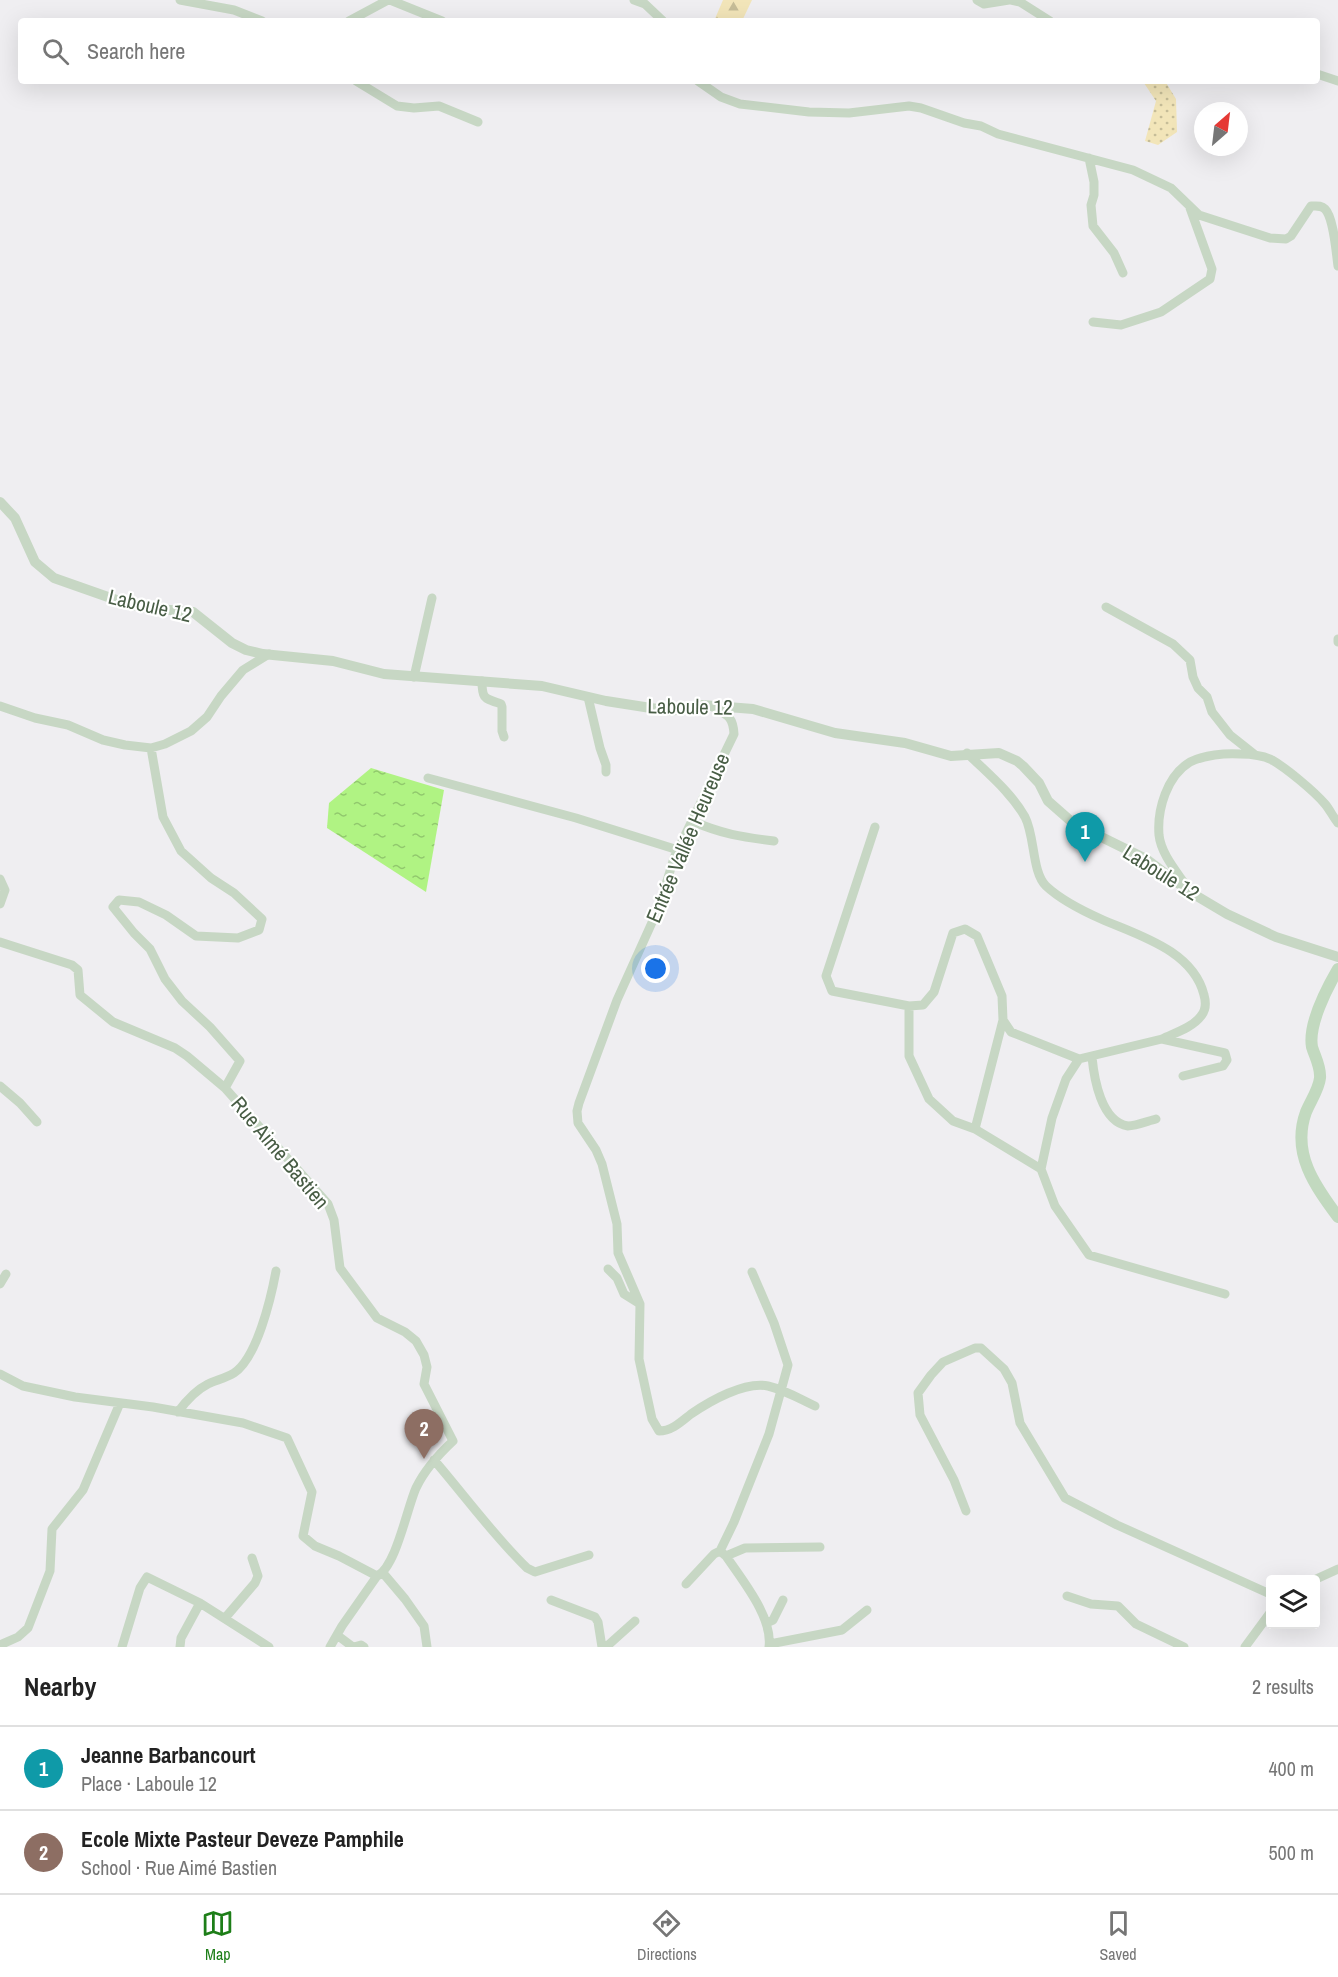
<!DOCTYPE html>
<meta charset="utf-8">
<style>
body{margin:0;font-family:"Archivo Narrow",sans-serif;background:#f6f6f6;color:#222}
.controls{position:absolute;right:18px;bottom:18px;display:grid;overflow:hidden;border-radius:6px;box-shadow:0 6px 24px #0002}
.controls button{width:54px;height:54px;display:grid;place-items:center;padding:0;border:0;border-bottom:2px solid #e0e0e0;background:#fff;color:#222;font:30px sans-serif}
.compass{position:absolute;left:1194px;top:102px;width:54px;height:54px;border-radius:50%;background:#fff;box-shadow:0 6px 24px #0002;rotate:28deg}
.you{position:absolute;left:656px;top:969px;width:21px;height:21px;margin:-15px;border:4px solid #fff;border-radius:50%;background:#1a73e8;box-shadow:0 0 0 9px #1a73e833}
.badge{display:grid;place-items:center;width:39px;height:39px;border-radius:50%;background:#1d7e18;color:#fff;font-size:20px;font-weight:700}
.pin{position:absolute;translate:-50% -50px;filter:drop-shadow(0 2px 3px #0008)}
.pin::after{content:'';position:absolute;top:32px;width:21px;height:18px;background:inherit;clip-path:polygon(0 0,100% 0,50% 100%)}
.list{margin:0;padding:0;list-style:none}
h2{display:flex;justify-content:space-between;align-items:center;height:78px;margin:0;padding:0 24px;font-size:26px}
h2 small{font-size:20px;font-weight:400;color:#767676}
.list li{display:grid;grid-template-columns:39px 1fr auto;gap:18px;align-items:center;box-sizing:border-box;height:84px;padding:0 24px;border-top:2px solid #e0e0e0}
.list b{display:block;font-size:22px;white-space:nowrap}
.list p{margin:0;font-size:20px;white-space:nowrap;color:#767676}
.list em{font-size:20px;font-style:normal;color:#767676}
.icon{flex:none;width:33px;height:33px;fill:none;stroke:currentColor;stroke-width:2;stroke-linecap:round;stroke-linejoin:round}
.map{position:relative;flex:none;width:1338px;height:1647px;overflow:hidden}
.search{position:absolute;background:#fff;box-shadow:0 6px 24px #0002;left:18px;right:18px;top:18px;height:66px;display:flex;align-items:center;gap:15px;box-sizing:border-box;padding:0 21px;border-radius:6px;color:#767676;font-size:22px}
.sheet{height:246px;background:#fff}
nav{display:flex;justify-content:space-around;align-items:center;box-sizing:border-box;height:84px;border-top:2px solid #e0e0e0;background:#fff;font-size:16px;color:#767676}
nav a{display:grid;justify-items:center;gap:3px}
nav .on{color:#1d7e18}
.map>svg:first-child{display:block}
.grass{fill:url(#grass-dots)}
.forest{fill:url(#forest-firs)}
.water{fill:url(#water-ripples)}
.lines{fill:none;stroke-linecap:round;stroke-linejoin:round}
.minor{stroke:#c7d7c4;stroke-width:9}
.tertiary{stroke:#c7d7c4;stroke-width:10}
.secondary{stroke:#c2d9bf;stroke-width:12}
.labels{text-anchor:middle;stroke-width:4.5;stroke-linejoin:round;paint-order:stroke}
.street-label{font-size:21px;fill:#485d45;stroke:#fff}
</style>
<div class="map">
<svg width="1338" height="1647" viewBox="0 0 1338 1647">
<defs>
<pattern id="grass-dots" width="8" height="8" patternUnits="userSpaceOnUse" patternTransform="scale(1.5)"><rect width="8" height="8" fill="#f2e5b9"/><path d="M2 2h.1M6 6h.1" fill="none" stroke="#c6bd98" stroke-width="1.8" stroke-linecap="round"/></pattern>
<pattern id="forest-firs" width="22" height="20" patternUnits="userSpaceOnUse" patternTransform="scale(1.5)"><rect width="22" height="20" fill="#f2e5b9"/><path d="M5 1l3.5 6h-7zM16 11l3.5 6h-7z" fill="#c6bd98"/></pattern>
<pattern id="water-ripples" width="26" height="14" patternUnits="userSpaceOnUse" patternTransform="scale(1.5)"><rect width="26" height="14" fill="#b0f383"/><path d="M2 4q2-2 4 0t4 0M15 11q2-2 4 0t4 0" fill="none" stroke="#91c86d"/></pattern>
</defs>
<rect width="100%" height="100%" fill="#efeef1"/>
<path class="grass" d="M1134 81H1165L1176 99 1177 132 1158 145 1145 141 1156 101 1144 83Z"/>
<path class="forest" d="M723 0H752L742 21H714Z"/>
<path class="water" d="M371 768 444 790 426 892 327 828 329 803Z"/>
<g class="lines">
<path class="minor" d="M180 0 234 10 262 21
M390 0 442 21
M634 0 645 4 663 21
M977 0 984 4 1009 0
M1011 0 1020 2 1050 21
M349 21 388 0
M1317 74 1338 81
M356 81 397 106 414 108 439 106 478 122
M698 81 721 97 740 104 809 112 849 113 909 106 921 108 964 123 981 126 998 134 1133 170 1171 188 1199 215 1270 238 1286 239 1291 236 1311 206C1317 206 1321 205 1325 209 1334 218 1336 253 1338 266
M1089 158 1094 182V195L1091 205 1093 226 1114 253 1123 273
M1093 322 1121 325 1161 312 1210 279 1212 269 1190 208
M1106 607 1173 644 1190 660 1193 677 1198 688 1207 697 1212 712 1230 735 1254 754
M1338 639V642
M414 677 432 598
M482 681C482 699 484 698 501 704L502 707V731L504 737
M588 697 600 748 606 765V772
M0 706 35 718 68 725 103 740 125 745 151 748 165 744 191 731 207 717 221 696 243 670 269 654
M713 707C727 715 733 716 734 734L674 858 659 907 617 1000 579 1103 577 1111 578 1123 596 1150 602 1164 617 1224 618 1253 640 1304 639 1359 652 1419 659 1431C672 1431 682 1421 691 1414 710 1401 745 1381 768 1386 785 1390 800 1399 815 1406
M151 748 163 817 181 851 211 878 234 893 262 919 259 930 238 938 196 936 166 915 139 902 119 900 113 907 134 933 150 949 165 979 182 1001 210 1027 240 1061 225 1088 328 1204 334 1220 340 1268 377 1318 405 1332 416 1341 424 1355 427 1367 424 1384 453 1441C438 1455 425 1469 416 1488 407 1508 396 1567 377 1576L342 1626 330 1647
M967 753C987 773 1011 792 1025 817 1035 836 1032 873 1046 886 1061 900 1083 911 1101 919 1137 935 1193 950 1204 995 1206 1002 1206 1010 1201 1016 1192 1028 1174 1033 1162 1039
M428 778 576 818 678 850
M692 821C722 834 741 837 774 841
M875 827 826 976 832 991 909 1006 923 1005 934 992 953 933 965 929 977 936 1002 996 1003 1020 975 1129
M0 879 5 890 0 904
M1187 887C1177 872 1161 854 1159 835 1157 809 1167 776 1190 762 1204 755 1225 753 1240 754 1251 754 1262 755 1272 760 1286 768 1314 791 1325 804 1330 810 1333 817 1338 823
M0 942 72 965 78 970 80 995 113 1022 175 1048 187 1056 225 1088
M909 1006V1056L929 1099 953 1121 975 1129 1041 1169
M1003 1020 1011 1032 1079 1059 1162 1039 1225 1053 1227 1060 1223 1066 1183 1076
M1092 1057C1094 1078 1101 1122 1128 1126 1136 1126 1148 1121 1156 1119
M1079 1059 1066 1079 1052 1118 1041 1169 1055 1206 1089 1255 1225 1294
M0 1086 20 1103 37 1122
M608 1269 617 1278 624 1294 640 1304
M0 1284 6 1274
M0 1374 23 1386 75 1397 153 1407 243 1423 287 1438 312 1492 303 1536 315 1546 339 1556 377 1576
M178 1412C186 1401 196 1390 208 1384 217 1380 226 1378 234 1373 257 1358 271 1298 276 1271
M434 1460C465 1496 493 1535 527 1568L535 1572 589 1555
M966 1511 954 1480 920 1415 918 1393 931 1375 943 1362 975 1348H981L1004 1369 1012 1383 1020 1423 1065 1498 1117 1525 1270 1594
M720 1551 734 1522 769 1434 788 1365 774 1323 752 1272
M726 1556 745 1548 820 1547
M383 1573 405 1599 424 1626 427 1647
M1314 1580 1338 1569
M686 1584 714 1554 720 1551 726 1556C742 1580 773 1617 769 1647
M1067 1596 1091 1604 1118 1606 1136 1624 1184 1647
M551 1600 595 1617 598 1622 602 1647
M225 1618 255 1583 258 1576 252 1558
M766 1623 773 1620 783 1600
M337 1635 353 1647
M770 1644 842 1630 867 1610
M0 1645 18 1637 28 1628 50 1571 52 1529 83 1490 120 1403
M122 1647 140 1588 147 1577 200 1603 269 1647
M180 1647 181 1638 200 1603
M354 1647 361 1645 364 1647
M606 1647 635 1621
M1245 1647 1270 1613"/>
<path class="tertiary" d="M0 502 15 518 35 562 54 578 125 603 147 608 193 612 232 643 246 650 263 654 333 661 384 674 542 686 606 701 670 711 702 705 753 709 835 733 905 743 951 756 999 753 1017 761 1023 766 1039 783 1048 801 1073 823 1146 859 1190 892 1227 914 1276 937 1338 957"/>
<path class="secondary" d="M1338 969C1327 988 1308 1025 1312 1047 1315 1057 1321 1067 1320 1078 1319 1089 1310 1102 1306 1112 1291 1153 1315 1186 1338 1217"/>
</g>
<g class="labels">
<g class="street-label">
<text transform="translate(150 606) rotate(13)" y="7">Laboule 12</text>
<text transform="translate(690 707) rotate(1)" y="7">Laboule 12</text>
<text transform="translate(688 838) rotate(-67)" y="7">Entrée Vallée Heureuse</text>
<text transform="translate(1161 873) rotate(32)" y="7">Laboule 12</text>
<text transform="translate(280 1153) rotate(50)" y="7">Rue Aimé Bastien</text>
</g>
</g>
</svg>
<div class="controls">
<button><svg class="icon" aria-label="layers" viewBox="0 0 24 24"><path d="M12 4l9 5-9 5-9-5zM3 14l9 5 9-5"/></svg></button>
</div>
<svg class="compass" viewBox="-18 -18 36 36"><path d="M0-13l5 13h-10z" fill="#e53935"/><path d="M0 13l5-13h-10z" fill="#767676"/></svg>
<div class="you"></div>
<div class="pin badge" style="left:1085px;top:862px;background:#0f9aa8">1</div>
<div class="pin badge" style="left:424px;top:1459px;background:#8d6e63">2</div>
<div class="search"><svg class="icon" aria-label="search" viewBox="0 0 24 24"><circle cx="10" cy="10" r="6"/><path d="M15 15l6 6"/></svg>Search here</div>
</div>
<section class="sheet">
<h2>Nearby<small>2 results</small></h2>
<ul class="list">
<li><span class="badge" style="background:#0f9aa8">1</span><div><b>Jeanne Barbancourt</b><p>Place · Laboule 12</p></div><em>400 m</em></li>
<li><span class="badge" style="background:#8d6e63">2</span><div><b>Ecole Mixte Pasteur Deveze Pamphile</b><p>School · Rue Aimé Bastien</p></div><em>500 m</em></li>
</ul>
</section>
<nav>
<a class="on"><svg class="icon" aria-label="map" viewBox="0 0 24 24"><path d="M3 6l6-2 6 2 6-2v14l-6 2-6-2-6 2zM9 4v14M15 6v14"/></svg>Map</a>
<a><svg class="icon" aria-label="directions" viewBox="0 0 24 24"><path d="M12 3l9 9-9 9-9-9zM9 14v-3h6M13 9l2 2-2 2"/></svg>Directions</a>
<a><svg class="icon" aria-label="saved" viewBox="0 0 24 24"><path d="M7 4h10v16l-5-4-5 4z"/></svg>Saved</a>
</nav>
